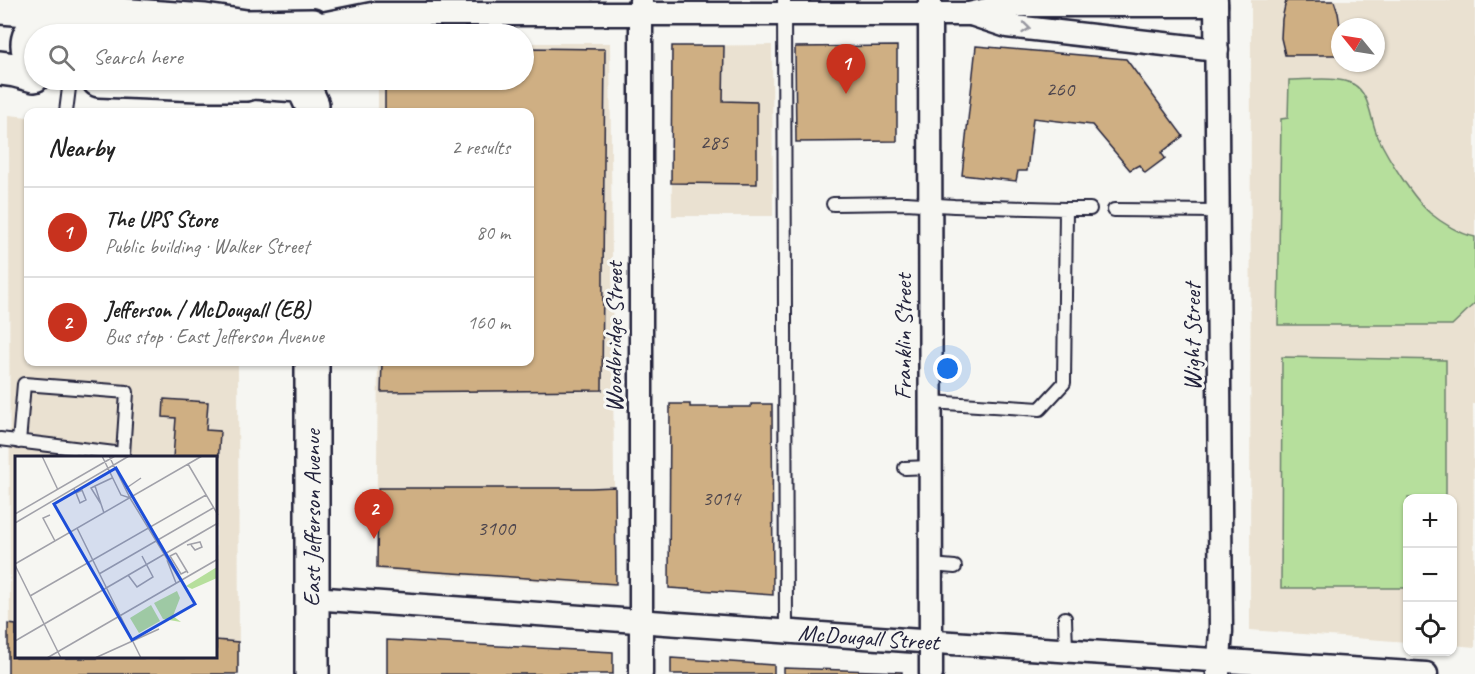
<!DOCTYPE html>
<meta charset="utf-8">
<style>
body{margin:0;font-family:Caveat,sans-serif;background:#f2f2f2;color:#222}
.controls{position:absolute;right:18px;bottom:18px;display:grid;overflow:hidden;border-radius:12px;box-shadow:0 2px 4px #0004}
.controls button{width:54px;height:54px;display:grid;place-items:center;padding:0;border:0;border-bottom:2px solid #e0e0e0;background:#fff;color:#222;font:30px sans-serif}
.compass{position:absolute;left:1331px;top:18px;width:54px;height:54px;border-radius:50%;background:#fff;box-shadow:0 2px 4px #0004;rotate:300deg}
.you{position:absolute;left:948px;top:369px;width:21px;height:21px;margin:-15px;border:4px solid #fff;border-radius:50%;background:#1a73e8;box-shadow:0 0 0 9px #1a73e833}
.badge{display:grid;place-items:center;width:39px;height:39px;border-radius:50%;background:#c8321e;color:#fff;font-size:20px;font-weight:700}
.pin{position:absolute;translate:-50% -50px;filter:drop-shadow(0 2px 3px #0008)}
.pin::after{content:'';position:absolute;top:32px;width:21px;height:18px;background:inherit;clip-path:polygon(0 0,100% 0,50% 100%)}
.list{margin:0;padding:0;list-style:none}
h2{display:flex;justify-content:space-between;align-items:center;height:78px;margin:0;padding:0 24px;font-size:26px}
h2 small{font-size:20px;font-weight:400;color:#767676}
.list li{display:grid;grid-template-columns:39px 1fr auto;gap:18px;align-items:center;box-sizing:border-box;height:90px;padding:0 24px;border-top:2px solid #e0e0e0}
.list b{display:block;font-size:22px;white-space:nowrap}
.list p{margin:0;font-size:20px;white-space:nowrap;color:#767676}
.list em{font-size:20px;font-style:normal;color:#767676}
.icon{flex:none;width:33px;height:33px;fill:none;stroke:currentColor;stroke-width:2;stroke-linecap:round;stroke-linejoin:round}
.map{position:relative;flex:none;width:1475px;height:674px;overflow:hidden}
.search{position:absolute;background:#fff;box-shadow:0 2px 4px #0004;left:24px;top:24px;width:510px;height:66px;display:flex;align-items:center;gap:15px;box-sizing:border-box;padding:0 21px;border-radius:33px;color:#767676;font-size:22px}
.panel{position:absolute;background:#fff;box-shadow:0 2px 4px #0004;left:24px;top:108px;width:510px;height:258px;border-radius:12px}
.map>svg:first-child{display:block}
.built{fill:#eae1d1;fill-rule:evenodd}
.green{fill:#b6df9c;stroke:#6c806c;stroke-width:1.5}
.building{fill:#cfaf83;stroke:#22223b;stroke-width:1.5}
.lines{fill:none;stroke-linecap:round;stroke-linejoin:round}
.lane-casing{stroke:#22223b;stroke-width:16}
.street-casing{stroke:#22223b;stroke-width:27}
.secondary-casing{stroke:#22223b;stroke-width:38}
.lane{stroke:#f6f6f2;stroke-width:12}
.street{stroke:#f6f6f2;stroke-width:22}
.secondary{stroke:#f6f6f2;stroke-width:33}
.oneway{stroke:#9797a0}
.labels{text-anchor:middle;stroke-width:6;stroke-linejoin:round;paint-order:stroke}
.number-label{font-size:21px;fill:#4d454d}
.street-label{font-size:24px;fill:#22223b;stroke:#f6f6f2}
.inset-road{fill:none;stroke:#a1a1a9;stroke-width:1.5}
.view{fill:#1d4ed8;fill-opacity:0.15;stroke:#1d4ed8;stroke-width:3}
.inset-edge{fill:none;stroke:#22223b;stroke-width:3}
</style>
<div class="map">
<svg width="1475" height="674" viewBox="0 0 1475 674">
<rect width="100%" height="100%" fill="#f6f6f2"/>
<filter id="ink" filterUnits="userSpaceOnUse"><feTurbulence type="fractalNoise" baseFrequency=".0167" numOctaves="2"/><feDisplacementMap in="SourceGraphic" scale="12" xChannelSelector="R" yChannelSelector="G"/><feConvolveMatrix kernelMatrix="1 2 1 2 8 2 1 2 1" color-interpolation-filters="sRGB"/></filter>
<g filter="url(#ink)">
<path class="built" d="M1251 0H1475V404H1473L1475 647 1453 645 1452 498H1408L1407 642 1250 630ZM1340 27H1376V63H1340Z
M524 43H610L615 586 376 570 378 362H530V112H378V80H524Z
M772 45 773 216H672L671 46Z
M9 115 28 117V362H238L239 674H10ZM16 458H216V658H16Z"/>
<path class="green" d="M1289 80C1307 80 1337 76 1353 84 1371 94 1370 121 1378 137 1388 158 1413 198 1430 213 1442 223 1460 234 1475 237V303L1452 325H1278L1281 119 1288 118Z
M1282 357 1446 360V498H1408L1407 588H1281Z"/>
<path class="building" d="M1286 1H1334L1338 13 1340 26V41L1337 55H1285L1281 38 1282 19Z
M672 46H724L723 101 757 102V184L671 183Z
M897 46V141L796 142 795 47Z
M976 46 1126 59 1183 136 1161 153 1165 158 1145 173 1139 165 1130 170 1092 125 1033 118 1027 171H1018L1016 181 962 175Z
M524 48 605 49 602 390 381 392 382 362H530V112H385V80H524Z
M164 399 208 402 206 430 220 431 216 503V458H173L176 418 163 417Z
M670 404H690V407H751V404H772L773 595 669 588Z
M615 487 616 584 377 568 378 488H591Z
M8 624 16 625V658H216V640L238 642V674H8Z
M387 640 613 652V674H387Z
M671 658 774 665V674H671Z
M784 668 902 672V674H784Z"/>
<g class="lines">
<g class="lane-casing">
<path id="lane" d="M784 0 786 631
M66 112 70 80
M833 204 906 203 954 206 1066 209 1064 383 1040 409 930 402
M1066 209H1090
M1114 210 1218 211
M0 439 123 454 127 392 24 384 19 442
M905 468 930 467
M931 565 955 567
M1065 618 1066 650"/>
</g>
<g class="street-casing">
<g id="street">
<path d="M1216 0 1221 631 1218 674"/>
<path d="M641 1V674"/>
<path d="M930 1 931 674"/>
<path d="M971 14 1007 26 1217 50"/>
<path d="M312 26 372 14H969L1009 5H1216"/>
<path id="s1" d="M312 598 906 640 1426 674"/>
</g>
</g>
<g class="secondary-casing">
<path id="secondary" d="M0 7 205 21 246 27 312 26 305 34
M34 62C19 39 35 26 51 11
M0 68 15 70 34 75
M99 80 200 84H246L259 80
M254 82 298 85 306 92 312 105
M312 362V674"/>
</g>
<use href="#lane" class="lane"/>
<use href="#street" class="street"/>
<use href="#secondary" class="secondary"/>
</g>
<defs><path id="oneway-chevron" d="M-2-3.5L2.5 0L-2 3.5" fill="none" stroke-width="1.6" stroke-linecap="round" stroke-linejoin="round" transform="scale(1.5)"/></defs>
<use class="oneway" href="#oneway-chevron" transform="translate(1026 28) rotate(6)"/>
</g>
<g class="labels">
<g class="number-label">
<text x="1060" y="96">260</text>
<text x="714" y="149">285</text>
<text x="721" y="505">3014</text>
<text x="496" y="535">3100</text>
</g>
<g class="street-label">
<text transform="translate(614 337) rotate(-90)" y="8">Woodbridge Street</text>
<text transform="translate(903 337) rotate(-90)" y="8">Franklin Street</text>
<text transform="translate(1192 337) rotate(-90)" y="8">Wight Street</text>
<text transform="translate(312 518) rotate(-90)" y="8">East Jefferson Avenue</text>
<text dy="8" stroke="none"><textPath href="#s1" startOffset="558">McDougall Street</textPath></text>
</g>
</g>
<g transform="translate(15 456)">
<rect width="202" height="202" fill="#f6f6f2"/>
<path d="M202 111V122L177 133 171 130ZM162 135 165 142 158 160 166 166 148 163 139 147ZM136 149 145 165 124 177 115 162Z" fill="#b6df9c"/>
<path class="inset-road" d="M27 0 43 34M87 0 106 39 115 42 94 0M173 8 203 59M80 30 76 32 86 48M59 32 60 36 61 37 65 47 71 44 67 34 61 37M110 33 126 22M115 42 165 124M89 57 80 30 97 22M0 58 100 0M35 59 28 62 40 85M0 67 114 0M62 72 126 202M172 89 185 86 187 91 180 94 176 89M161 97 155 100 166 118 172 115M161 97 173 117M152 104 161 127M0 108 187 0M0 109 46 202M84 118 198 52M113 119 122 131 138 121 127 100M15 140 191 39M0 185 203 67M32 202 203 103M80 202 144 173"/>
<path class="view" d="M101 12 180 148 117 184 39 48Z"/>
<rect width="202" height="202" class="inset-edge"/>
</g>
</svg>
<div class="controls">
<button>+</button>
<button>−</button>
<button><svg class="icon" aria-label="locate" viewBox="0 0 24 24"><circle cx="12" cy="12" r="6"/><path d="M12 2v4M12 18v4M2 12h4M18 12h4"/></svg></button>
</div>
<svg class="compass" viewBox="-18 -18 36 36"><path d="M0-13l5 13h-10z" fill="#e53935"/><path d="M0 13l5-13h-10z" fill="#767676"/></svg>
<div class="you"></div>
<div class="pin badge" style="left:846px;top:94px">1</div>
<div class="pin badge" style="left:374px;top:539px">2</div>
<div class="search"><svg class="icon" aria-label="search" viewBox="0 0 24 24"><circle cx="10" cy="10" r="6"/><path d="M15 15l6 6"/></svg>Search here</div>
<section class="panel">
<h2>Nearby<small>2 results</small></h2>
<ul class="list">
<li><span class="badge">1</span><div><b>The UPS Store</b><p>Public building · Walker Street</p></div><em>80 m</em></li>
<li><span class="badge">2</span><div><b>Jefferson / McDougall (EB)</b><p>Bus stop · East Jefferson Avenue</p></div><em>160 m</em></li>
</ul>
</section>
</div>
